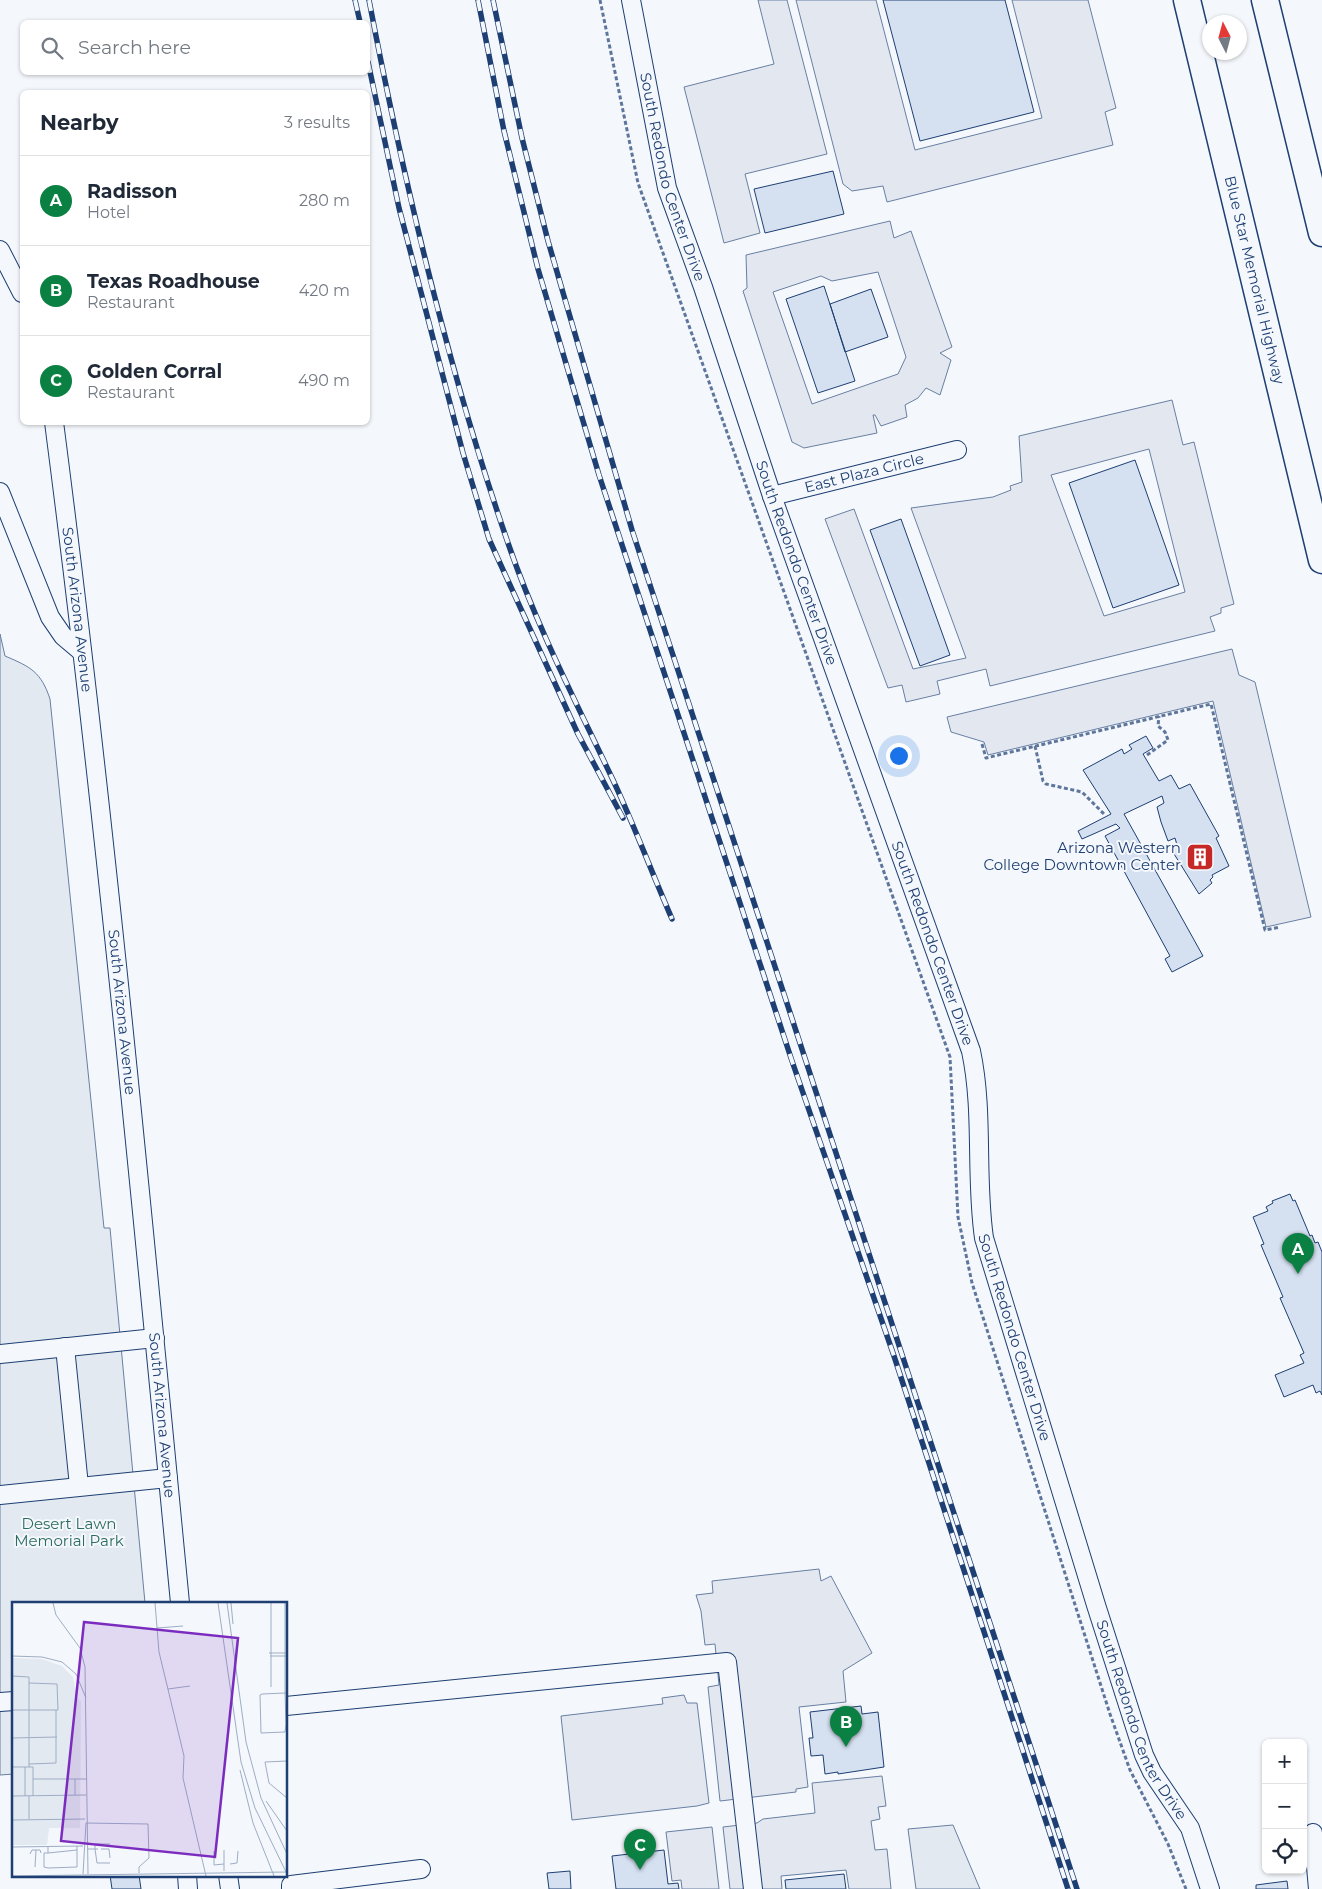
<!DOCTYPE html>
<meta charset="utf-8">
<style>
body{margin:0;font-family:Montserrat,sans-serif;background:#f6f6f7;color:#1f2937}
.controls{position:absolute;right:15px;bottom:15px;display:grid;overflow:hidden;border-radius:8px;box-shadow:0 1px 4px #0004}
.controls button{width:45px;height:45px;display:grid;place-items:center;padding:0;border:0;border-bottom:1px solid #e0e1e3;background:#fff;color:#1f2937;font:25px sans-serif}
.compass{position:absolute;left:1202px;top:15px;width:45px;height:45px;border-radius:50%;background:#fff;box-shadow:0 1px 4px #0004;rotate:354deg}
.you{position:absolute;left:898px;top:755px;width:18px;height:18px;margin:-12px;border:4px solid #fff;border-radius:50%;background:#1a73e8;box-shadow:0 0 0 8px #1a73e833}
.badge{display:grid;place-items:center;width:32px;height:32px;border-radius:50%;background:#0b8043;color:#fff;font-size:16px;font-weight:700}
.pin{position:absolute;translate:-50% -41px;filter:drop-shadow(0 1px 2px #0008)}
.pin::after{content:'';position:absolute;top:26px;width:18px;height:15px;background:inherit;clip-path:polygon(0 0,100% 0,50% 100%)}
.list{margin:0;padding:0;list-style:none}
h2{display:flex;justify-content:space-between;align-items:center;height:65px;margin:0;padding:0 20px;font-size:21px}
h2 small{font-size:16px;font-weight:400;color:#747a83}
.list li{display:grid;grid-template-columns:32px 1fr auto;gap:15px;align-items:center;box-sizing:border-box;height:90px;padding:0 20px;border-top:1px solid #e0e1e3}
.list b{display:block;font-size:19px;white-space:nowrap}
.list p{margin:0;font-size:16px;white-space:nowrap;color:#747a83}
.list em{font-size:16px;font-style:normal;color:#747a83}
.icon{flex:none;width:28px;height:28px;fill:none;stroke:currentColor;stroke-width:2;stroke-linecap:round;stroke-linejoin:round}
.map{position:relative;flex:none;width:1322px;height:1889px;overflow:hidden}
.search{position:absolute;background:#fff;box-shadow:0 1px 4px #0004;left:20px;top:20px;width:350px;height:55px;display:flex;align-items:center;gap:12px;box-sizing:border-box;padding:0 18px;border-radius:8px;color:#747a83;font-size:19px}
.panel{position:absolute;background:#fff;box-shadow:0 1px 4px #0004;left:20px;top:90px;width:350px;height:335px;border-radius:8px}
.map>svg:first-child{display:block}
.green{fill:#e3e9f0;stroke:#687fa3}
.parking{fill:#e3e8f0;stroke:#687fa3;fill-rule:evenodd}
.building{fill:#d5e0f0;stroke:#1d3f73}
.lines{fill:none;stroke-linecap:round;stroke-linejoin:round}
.minor-casing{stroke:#1d3f73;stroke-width:20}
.highway-casing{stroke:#1d3f73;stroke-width:29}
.path{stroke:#5e769c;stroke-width:3;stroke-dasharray:4 2.5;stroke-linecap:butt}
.minor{stroke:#f4f7fb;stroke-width:18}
.highway{stroke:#f4f7fb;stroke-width:26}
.rail-casing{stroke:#1d3f73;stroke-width:5.5}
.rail{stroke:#f4f7fb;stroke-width:4;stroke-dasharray:11;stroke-linecap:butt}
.labels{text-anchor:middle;stroke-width:4;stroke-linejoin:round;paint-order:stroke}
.street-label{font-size:15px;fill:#1d3f73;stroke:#f4f7fb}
.poi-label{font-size:15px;fill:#1d3f73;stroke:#f4f7fb;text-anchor:end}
.park-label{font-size:15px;fill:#2c6c60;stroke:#f4f7fb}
.inset-road{fill:none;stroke:#9eadc5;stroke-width:1}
.view{fill:#7b2cbf;fill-opacity:0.15;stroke:#7b2cbf;stroke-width:2.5}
.inset-edge{fill:none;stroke:#1d3f73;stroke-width:2.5}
</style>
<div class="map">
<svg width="1322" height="1889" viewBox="0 0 1322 1889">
<rect width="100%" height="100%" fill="#f4f7fb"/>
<path class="green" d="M0 634 5 656C31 667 41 672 50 699L104 1228H110L145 1603H14V1774L0 1775Z
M953 1825 980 1889H916L908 1829Z"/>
<path class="parking" d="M758 0H787L827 154 745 174 760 233 724 243 684 87 774 64Z
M796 0H876L915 150 1042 118 1012 0H1088L1116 108 1105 112 1113 145 887 202 883 186 852 191 843 184Z
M890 221 894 238 911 231 952 347 940 353 951 360 940 395 926 388 918 398 905 405 907 417 881 426 875 415H873L877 433 804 448 792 442 743 291 747 288 746 255ZM878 272 906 357 898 374 812 404 773 292 821 276 832 281Z
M1172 400 1183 445 1194 442 1234 604 1221 608V613L1210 617 1215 631 990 686 986 669 937 681 940 694 906 702 902 685 888 688 825 519 854 509 913 669 966 658 911 508 993 497 1011 490 1010 486 1022 482 1019 436ZM1149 449 1185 592 1104 616 1051 475Z
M1232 649 1239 675 1255 682 1311 917 1266 927 1213 701 988 755 984 742 951 732 947 717Z
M819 1569 821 1581 831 1576 872 1653 843 1671 846 1702 799 1707 808 1787 796 1789V1792L720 1801 708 1687 719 1685 715 1644 705 1645 701 1611 696 1595 713 1593 712 1581Z
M684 1695 687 1703H697L709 1803 697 1806 572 1820 561 1716 663 1704 662 1698Z
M882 1776 886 1806 878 1807 880 1819 871 1821 875 1850 887 1849 891 1889H849L846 1870 781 1876 782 1889H730L723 1827 757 1823 763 1819 815 1813 812 1783Z
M712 1827 719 1889H682L681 1880 672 1881 666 1832Z"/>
<path class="building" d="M883 0H1005L1034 112 920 141Z
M833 171 844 214 765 233 754 189Z
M824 286 855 381 818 393 786 299Z
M871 289 888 337 845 352 830 304Z
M1135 460 1179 585 1113 608 1069 483Z
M901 519 950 655 920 666 870 530Z
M1146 736 1153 748 1143 754 1159 781 1171 775 1179 789 1190 784 1219 836 1216 838 1229 866 1212 875 1213 877 1210 880 1212 883 1199 894 1171 849 1177 845 1175 838 1168 841 1161 822 1157 807 1164 803 1162 796 1124 814 1203 956 1172 972 1165 959 1170 956 1105 836 1120 828 1116 824 1082 839 1078 831 1111 814 1083 770 1122 749 1124 754 1132 749 1129 745Z
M1290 1194 1293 1201 1295 1200 1310 1236 1312 1235 1315 1243 1318 1242 1322 1252V1395L1320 1391 1316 1393 1313 1385 1284 1397 1275 1375 1304 1363 1300 1355 1304 1353 1280 1298 1283 1297 1261 1245 1264 1244 1253 1217 1268 1211 1266 1207 1273 1203 1272 1201Z
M861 1706 862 1714 878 1712 884 1767 838 1774V1772L825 1774 823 1755 811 1756 809 1738H813L810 1712Z
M664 1850 668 1884 678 1883 679 1889H616L612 1856Z
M570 1871 571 1889H549L547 1873Z
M844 1874 846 1889H786L785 1880Z
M110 1875H139L141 1889H112Z
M1287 1881 1288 1889H1256V1885Z"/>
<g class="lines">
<g class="minor-casing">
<g id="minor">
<path id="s1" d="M631 0 667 188 703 287 772 496 971 1051C984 1112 975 1176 984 1238L1096 1605 1144 1755 1152 1772 1190 1828 1210 1889"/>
<path d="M0 250 22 293"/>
<path id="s2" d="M54 422C105 815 142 1209 180 1603"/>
<path d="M0 492 50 617 63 636 82 652"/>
<path id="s3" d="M772 496 957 450"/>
<path d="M65 1347 79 1486"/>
<path d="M0 1354 155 1338"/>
<path d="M0 1495 168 1478"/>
<path d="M0 1702 14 1701"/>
<path d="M286 1706 727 1662 753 1889"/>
<path d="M1313 1833 1318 1889"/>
<path d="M187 1875 188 1889"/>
<path d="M228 1875 230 1889"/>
<path d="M291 1889V1885L421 1869"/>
</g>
</g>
<g class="highway-casing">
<g id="highway">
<path id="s4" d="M1187 0 1322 560"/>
<path d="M1265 0 1322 233"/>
</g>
</g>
<path class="path" d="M600 0 638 183 950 1057 958 1217 972 1283 1110 1714 1130 1770 1168 1844 1186 1889
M982 744 986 758 1211 704 1265 930 1280 927
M1035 746 1043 781 1046 784 1082 792 1105 815
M1147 755 1168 740 1165 732 1158 726 1159 716"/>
<use href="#minor" class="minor"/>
<use href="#highway" class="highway"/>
<g class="rail-casing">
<path id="rail" d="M355 0 360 22
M369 0C404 183 447 367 508 543 536 625 576 702 613 780 634 825 652 873 672 919
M478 0 504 131 538 269 599 475 792 1061 894 1356 1068 1889
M493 0 522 138 548 241 632 530 1077 1889
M368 62 399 208 463 453 489 539 578 734 623 818"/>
</g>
<use href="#rail" class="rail"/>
</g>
<defs>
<g id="building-square" transform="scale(1.4375)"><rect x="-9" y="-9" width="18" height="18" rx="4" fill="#c62828" stroke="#f4f7fb"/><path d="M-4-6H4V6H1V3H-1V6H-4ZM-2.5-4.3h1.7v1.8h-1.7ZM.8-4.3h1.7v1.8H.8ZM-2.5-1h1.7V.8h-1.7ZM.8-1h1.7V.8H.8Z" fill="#fff"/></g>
</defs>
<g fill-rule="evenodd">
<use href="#building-square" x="1200" y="857"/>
</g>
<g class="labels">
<g class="street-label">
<text dy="5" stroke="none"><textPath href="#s1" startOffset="182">South Redondo Center Drive</textPath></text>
<text dy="5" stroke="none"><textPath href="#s4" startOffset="288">Blue Star Memorial Highway</textPath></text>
<text dy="5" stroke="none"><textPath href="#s3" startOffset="95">East Plaza Circle</textPath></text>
<text dy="5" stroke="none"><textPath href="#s1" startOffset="588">South Redondo Center Drive</textPath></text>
<text dy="5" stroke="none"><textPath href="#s2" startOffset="189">South Arizona Avenue</textPath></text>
<text dy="5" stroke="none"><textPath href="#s1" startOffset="992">South Redondo Center Drive</textPath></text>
<text dy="5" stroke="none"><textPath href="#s2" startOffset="594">South Arizona Avenue</textPath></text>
<text dy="5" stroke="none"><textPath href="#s1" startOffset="1398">South Redondo Center Drive</textPath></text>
<text dy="5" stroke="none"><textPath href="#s2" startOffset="999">South Arizona Avenue</textPath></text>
<text dy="5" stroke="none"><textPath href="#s1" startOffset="1802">South Redondo Center Drive</textPath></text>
</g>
<g class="poi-label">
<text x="1181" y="853">Arizona Western<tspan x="1181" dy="17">College Downtown Center</tspan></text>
</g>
<g class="park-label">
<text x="69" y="1529">Desert Lawn<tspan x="69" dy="17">Memorial Park</tspan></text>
</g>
</g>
<g transform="translate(12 1602)">
<rect width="275" height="275" fill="#f4f7fb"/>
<path d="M0 56 30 57 50 64 61 75 65 96 69 99 68 226H37L35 243H0Z" fill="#e3e9f0"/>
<path class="inset-road" d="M41 1 44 13 68 46 73 65 76 272M143 1 147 50 172 154 171 176 194 274M206 1 229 160 243 206 275 272M215 1 234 140 249 196 275 252M219 1 221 22M259 1V85M273 1V91L274 122 273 130 249 131 248 93 250 92 273 91H275M145 26 171 24M257 51H274M0 54 30 55 50 60 64 72 74 96M258 54H274M0 74 17 75V165M156 87 178 84M0 108H46L45 82 17 81M0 136 45 135M275 159 253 160 257 181 275 196M17 162 44 161V108M0 165H21V194M228 168 241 221 262 274M21 177H74M63 193V177M0 194 74 193M13 194V165M254 199 275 229M17 217V194M0 218 73 217M74 221 136 222 137 256 127 265V271M0 245 71 244M36 245V251H32V265L36 266 65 265V244M76 247H83L85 261H98M86 247H83V242H98M89 247H97L98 256M202 249V263L212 262M36 251 65 248M18 252 20 248H28L29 251M218 262 225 261 226 249M23 265 24 248M212 269V248M71 272 74 221M0 274 275 270"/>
<path class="view" d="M72 20 226 36 203 255 49 239Z"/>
<rect width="275" height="275" class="inset-edge"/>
</g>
</svg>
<div class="controls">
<button>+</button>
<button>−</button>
<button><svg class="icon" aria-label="locate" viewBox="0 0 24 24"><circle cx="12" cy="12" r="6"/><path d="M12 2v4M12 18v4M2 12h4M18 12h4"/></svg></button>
</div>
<svg class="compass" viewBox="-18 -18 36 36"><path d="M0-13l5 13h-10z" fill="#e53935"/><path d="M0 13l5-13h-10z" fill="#747a83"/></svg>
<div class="you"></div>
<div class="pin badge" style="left:1298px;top:1274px">A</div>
<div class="pin badge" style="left:846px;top:1747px">B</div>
<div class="pin badge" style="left:640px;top:1870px">C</div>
<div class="search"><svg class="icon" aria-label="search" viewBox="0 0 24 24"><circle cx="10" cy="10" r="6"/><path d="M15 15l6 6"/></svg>Search here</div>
<section class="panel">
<h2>Nearby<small>3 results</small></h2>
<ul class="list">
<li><span class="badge">A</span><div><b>Radisson</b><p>Hotel</p></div><em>280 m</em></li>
<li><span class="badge">B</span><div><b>Texas Roadhouse</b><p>Restaurant</p></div><em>420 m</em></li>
<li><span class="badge">C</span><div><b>Golden Corral</b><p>Restaurant</p></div><em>490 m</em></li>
</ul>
</section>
</div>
